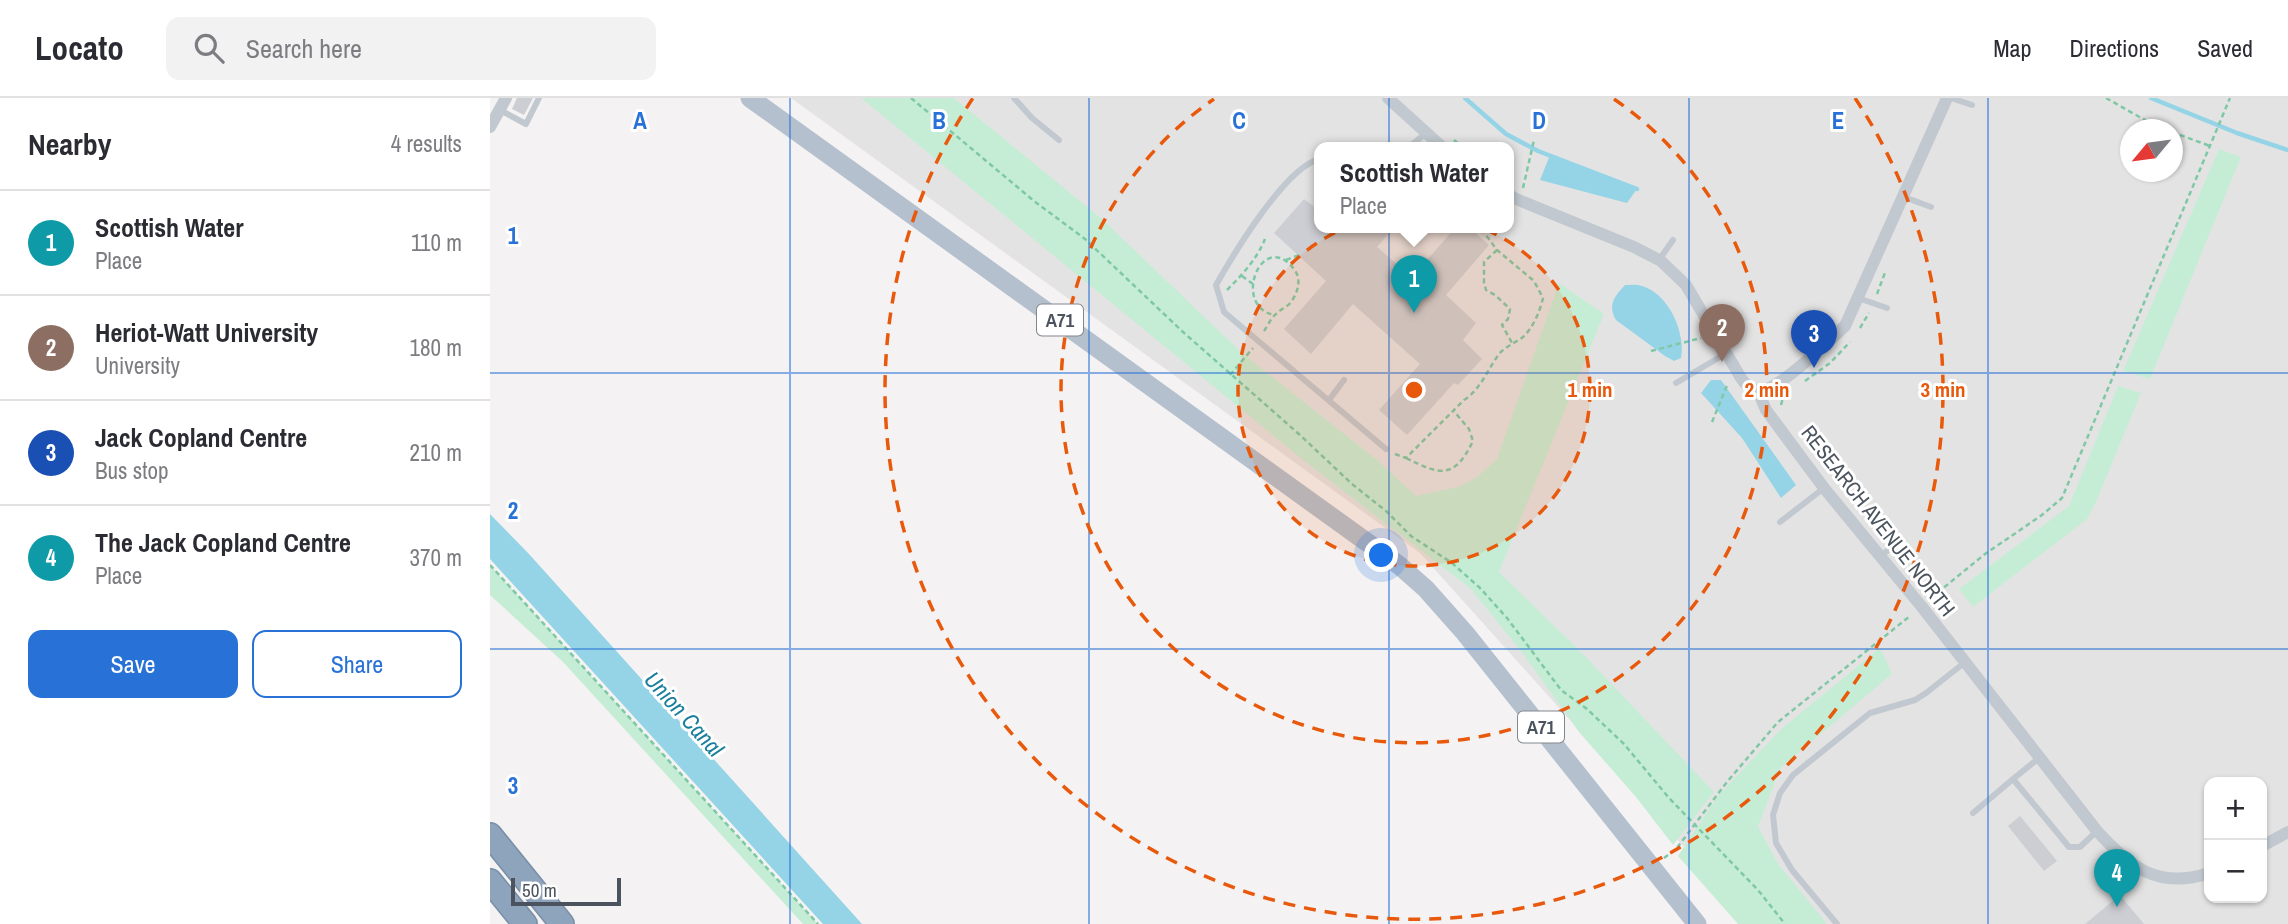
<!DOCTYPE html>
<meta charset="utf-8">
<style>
body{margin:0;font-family:"Archivo Narrow",sans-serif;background:#f2f2f3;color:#2b2b33}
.controls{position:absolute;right:21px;bottom:21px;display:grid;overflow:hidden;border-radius:14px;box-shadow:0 2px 5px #0004}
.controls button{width:63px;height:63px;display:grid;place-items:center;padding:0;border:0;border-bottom:2px solid #e1e1e2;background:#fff;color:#2b2b33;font:35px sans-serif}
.compass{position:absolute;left:1630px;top:21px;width:63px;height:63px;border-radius:50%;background:#fff;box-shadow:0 2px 5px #0004;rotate:241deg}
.scale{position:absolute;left:21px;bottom:18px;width:110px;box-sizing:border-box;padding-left:7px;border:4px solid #4b545e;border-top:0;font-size:19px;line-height:24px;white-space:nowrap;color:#4b545e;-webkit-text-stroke:5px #fff;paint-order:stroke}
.you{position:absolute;left:892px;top:458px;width:24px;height:24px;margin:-18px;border:5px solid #fff;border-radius:50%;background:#1a73e8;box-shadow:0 0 0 10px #1a73e833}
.badge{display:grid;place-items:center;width:46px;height:46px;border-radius:50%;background:#2872d7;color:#fff;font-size:23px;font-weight:700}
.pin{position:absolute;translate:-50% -58px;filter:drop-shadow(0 2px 4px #0008)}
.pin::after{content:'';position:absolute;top:37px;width:24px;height:21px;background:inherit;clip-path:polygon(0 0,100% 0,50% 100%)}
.popup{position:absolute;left:824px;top:44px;width:200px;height:91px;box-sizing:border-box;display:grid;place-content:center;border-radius:14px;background:#fff;filter:drop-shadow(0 2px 5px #0005);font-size:23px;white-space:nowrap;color:#7c7c81}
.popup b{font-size:26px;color:#2b2b33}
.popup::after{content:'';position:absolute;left:50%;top:100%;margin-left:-14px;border:14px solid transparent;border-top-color:#fff}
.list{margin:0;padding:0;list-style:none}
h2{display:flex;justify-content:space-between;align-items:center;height:91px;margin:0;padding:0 28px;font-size:30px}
h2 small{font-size:23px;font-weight:400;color:#7c7c81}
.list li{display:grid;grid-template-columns:46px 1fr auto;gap:21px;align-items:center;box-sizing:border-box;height:105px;padding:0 28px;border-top:2px solid #e1e1e2}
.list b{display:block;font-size:26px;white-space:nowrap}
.list p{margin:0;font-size:23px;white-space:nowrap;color:#7c7c81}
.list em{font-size:23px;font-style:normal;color:#7c7c81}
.actions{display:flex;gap:14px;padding:21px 28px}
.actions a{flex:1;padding:16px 0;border:2px solid #2872d7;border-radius:14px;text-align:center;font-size:24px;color:#2872d7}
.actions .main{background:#2872d7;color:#fff}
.icon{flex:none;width:38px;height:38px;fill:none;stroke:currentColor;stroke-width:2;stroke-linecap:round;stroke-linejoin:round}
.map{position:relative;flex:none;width:1798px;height:826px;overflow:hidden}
header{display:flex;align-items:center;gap:42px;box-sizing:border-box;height:98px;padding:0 35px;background:#fff;border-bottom:2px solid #e1e1e2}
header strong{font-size:33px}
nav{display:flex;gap:38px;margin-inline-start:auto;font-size:24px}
.search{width:490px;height:63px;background:#f2f2f3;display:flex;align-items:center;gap:18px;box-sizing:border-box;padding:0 24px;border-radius:14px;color:#7c7c81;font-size:26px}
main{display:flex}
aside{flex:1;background:#fff}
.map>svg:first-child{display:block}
.education{fill:#e4e3e3;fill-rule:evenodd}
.green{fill:#c5edd5}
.water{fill:#95d4e6}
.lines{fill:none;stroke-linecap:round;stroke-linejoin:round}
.stream{stroke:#95d4e6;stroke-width:4.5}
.building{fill:#ccced3}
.highway-casing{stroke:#798fa7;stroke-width:26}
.path{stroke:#7fc8a5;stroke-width:2.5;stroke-dasharray:5 3.5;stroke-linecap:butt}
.lane{stroke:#c1c8cf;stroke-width:6}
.street{stroke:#c1c8cf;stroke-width:12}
.primary{stroke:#b4c0cd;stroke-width:19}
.highway{stroke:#8ea3bc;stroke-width:23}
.grid{fill:none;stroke:#2872d7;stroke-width:2;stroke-opacity:0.55}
.ring{fill:none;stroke:#e8590c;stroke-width:3.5;stroke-dasharray:12 9}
.labels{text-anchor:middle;stroke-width:6;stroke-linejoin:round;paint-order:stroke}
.shield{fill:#fff;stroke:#81878e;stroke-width:2}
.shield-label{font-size:19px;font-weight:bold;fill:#4b545e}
.street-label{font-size:21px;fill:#4b545e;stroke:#fff}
.water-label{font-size:23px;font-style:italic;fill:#187e9c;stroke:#fff}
.grid-label{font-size:23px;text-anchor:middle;font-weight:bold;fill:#2872d7;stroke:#fff;stroke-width:6;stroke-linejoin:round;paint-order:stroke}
.centre{fill:#e8590c;stroke:#fff;stroke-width:3.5}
.ring-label{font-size:21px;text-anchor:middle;font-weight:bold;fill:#e8590c;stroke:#fff;stroke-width:6;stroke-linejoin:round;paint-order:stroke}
</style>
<header>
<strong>Locato</strong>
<div class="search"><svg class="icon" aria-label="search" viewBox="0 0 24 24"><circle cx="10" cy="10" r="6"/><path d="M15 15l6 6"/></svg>Search here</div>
<nav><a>Map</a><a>Directions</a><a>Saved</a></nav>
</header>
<main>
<aside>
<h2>Nearby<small>4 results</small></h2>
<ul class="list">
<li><span class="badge" style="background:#0f9aa8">1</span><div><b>Scottish Water</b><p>Place</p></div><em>110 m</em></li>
<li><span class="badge" style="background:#8d6e63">2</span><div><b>Heriot-Watt University</b><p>University</p></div><em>180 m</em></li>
<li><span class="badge" style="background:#1a4fb4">3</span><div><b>Jack Copland Centre</b><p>Bus stop</p></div><em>210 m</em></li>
<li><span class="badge" style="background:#0f9aa8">4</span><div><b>The Jack Copland Centre</b><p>Place</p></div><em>370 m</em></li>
</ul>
<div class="actions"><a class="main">Save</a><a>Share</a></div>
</aside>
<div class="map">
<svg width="1798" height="826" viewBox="0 0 1798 826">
<rect width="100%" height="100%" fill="#f4f2f2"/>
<path class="education" d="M301 0H1798V826H1263L930 455ZM1640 32H1682V74H1640ZM830 49H1018V129H830ZM1719 684H1772V800H1719Z"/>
<path class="green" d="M371 0H464L612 121 752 255 887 362 926 398 971 388 987 379 1007 361 1069 185 1114 216 1009 474 1094 557 1224 694 1183 747 1146 699 1089 634 1031 553 980 490 822 369Z
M1729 51 1751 59 1660 281 1633 273Z
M1628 288 1651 295 1606 404 1597 421 1483 509 1469 491 1579 408Z
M0 467 328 826H313L73 564 0 497Z
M1390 550 1402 576 1290 670 1268 729 1289 767 1337 826H1248L1188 758 1228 698 1290 632Z"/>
<path class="water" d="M1060 57 1147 91 1137 105 1050 82Z
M1135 187C1140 187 1147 186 1152 188 1178 195 1196 234 1191 260L1184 263 1175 258 1126 222C1117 207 1125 198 1135 187Z
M1221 282H1231L1306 387 1291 400 1252 340 1211 295Z
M0 416 39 456 372 826H333L0 461Z"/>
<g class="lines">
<path class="stream" d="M975 0 1016 36 1048 53 1147 91
M1661 0 1747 35 1798 52"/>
</g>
<path class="building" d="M27 0H43L34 17 22 11Z
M814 101 830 113V129H904L887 149 922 179 966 129H972L978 134 981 131 999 147 956 197 986 225 973 242 992 261 968 287 964 285 917 337 889 312 930 266 863 206 821 256 794 231 836 183 784 135Z
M1530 718 1567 763 1554 773 1518 728Z
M1630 797 1654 826H1595Z"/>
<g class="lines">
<g class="highway-casing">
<path id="highway" d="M0 737 72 826
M0 783 35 826"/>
</g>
<path class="path" d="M421 0 544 103 595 141 693 234 810 337 862 386 896 413 921 438 962 465 990 490 1017 520 1071 592 1097 611 1134 646 1179 700 1268 792 1295 826
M1616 0 1653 21 1676 32
M1682 34 1720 48
M964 42 972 49
M1033 90 1044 42
M1007 152 994 164V185L996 192 1005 197 1020 211 1018 221 1012 227 1022 245
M796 162 809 157
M752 178 763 186
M737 192C752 177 767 161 775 141
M1387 196 1396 172
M1370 230 1379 215
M774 233C778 227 781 220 787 215 792 210 800 208 803 201 809 191 811 180 804 171 772 130 741 208 784 217
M1161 253 1211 240
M740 277 763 250
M1315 283 1340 265 1360 244
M1291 307 1293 300 1300 295
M1222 324 1238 285
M905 356 916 360 974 302C990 292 997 273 1007 259 1013 249 1024 246 1033 239 1043 230 1050 213 1053 200L1044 183 1007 152 990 129
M916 360C950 377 964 382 983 343L979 331 963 312
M0 467 328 826
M1441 500 1495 456 1552 417 1572 400 1740 0
M1174 760 1186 751 1237 684 1288 624 1420 518"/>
<path class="lane" d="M524 0 542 20 569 42
M1461 0 1482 7
M10 12 36 26 49 0
M919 49 936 35
M830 61C796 68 743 157 726 187L734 214 896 351
M1414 99 1441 109
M1169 162 1183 142
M1368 200 1397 210
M1186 285 1235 256
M839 302 854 282
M1290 424 1334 390
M1391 458 1410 442
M1549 660 1523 681 1579 749H1590L1607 733
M1483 715 1523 681
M1347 826 1302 772 1286 745 1283 717 1290 695 1303 677 1380 615 1425 602 1436 595 1474 565"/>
<path class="street" d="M898 0 952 49
M0 29 16 0
M1018 96 1026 101 1144 149 1171 163 1196 187 1251 280 1257 288 1268 293 1276 312 1334 390 1432 509 1607 733C1640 769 1668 792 1719 775
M1268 293C1287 294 1340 242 1355 228L1457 0
M1772 748 1798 734"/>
<path class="primary" d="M260 0 910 468 936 491 975 535 1207 826"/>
<use href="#highway" class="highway"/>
</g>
<path class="grid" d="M300 0V826M599 0V826M899 0V826M1199 0V826M1498 0V826M0 275H1798M0 551H1798"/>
<circle cx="924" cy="292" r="176" fill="#e8590c" fill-opacity=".12"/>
<g class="ring">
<circle cx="924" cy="292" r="176"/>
<path d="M1124 1A353 353 0 1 1 724 1"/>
<path d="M1365 0A529 529 0 1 1 483 0"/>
</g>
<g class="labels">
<g class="shield">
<rect x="547" y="206.5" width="46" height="31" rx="5"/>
<rect x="1028" y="613.5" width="46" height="31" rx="5"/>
</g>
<g class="shield-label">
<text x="570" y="229">A71</text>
<text x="1051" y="636">A71</text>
</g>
<g class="street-label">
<text transform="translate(1388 423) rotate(52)" y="7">RESEARCH AVENUE NORTH</text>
</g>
<g class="water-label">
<text transform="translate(194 616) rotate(48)" y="8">Union Canal</text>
</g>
</g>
<g class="grid-label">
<text x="150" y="31">A</text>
<text x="449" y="31">B</text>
<text x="749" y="31">C</text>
<text x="1049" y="31">D</text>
<text x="1348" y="31">E</text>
<text x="23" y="146">1</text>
<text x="23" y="421">2</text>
<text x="23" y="696">3</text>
</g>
<circle cx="924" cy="292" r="10" class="centre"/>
<g class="ring-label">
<text x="1100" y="299">1 min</text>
<text x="1277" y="299">2 min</text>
<text x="1453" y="299">3 min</text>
</g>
</svg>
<div class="controls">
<button>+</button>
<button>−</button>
</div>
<svg class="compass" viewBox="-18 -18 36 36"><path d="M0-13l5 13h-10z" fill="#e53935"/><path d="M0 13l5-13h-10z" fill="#7c7c81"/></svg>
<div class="scale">50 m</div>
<div class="you"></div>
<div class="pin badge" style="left:924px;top:215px;background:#0f9aa8">1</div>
<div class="popup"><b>Scottish Water</b>Place</div>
<div class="pin badge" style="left:1232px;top:264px;background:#8d6e63">2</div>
<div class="pin badge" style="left:1324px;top:270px;background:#1a4fb4">3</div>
<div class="pin badge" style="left:1627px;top:809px;background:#0f9aa8">4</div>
</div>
</main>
